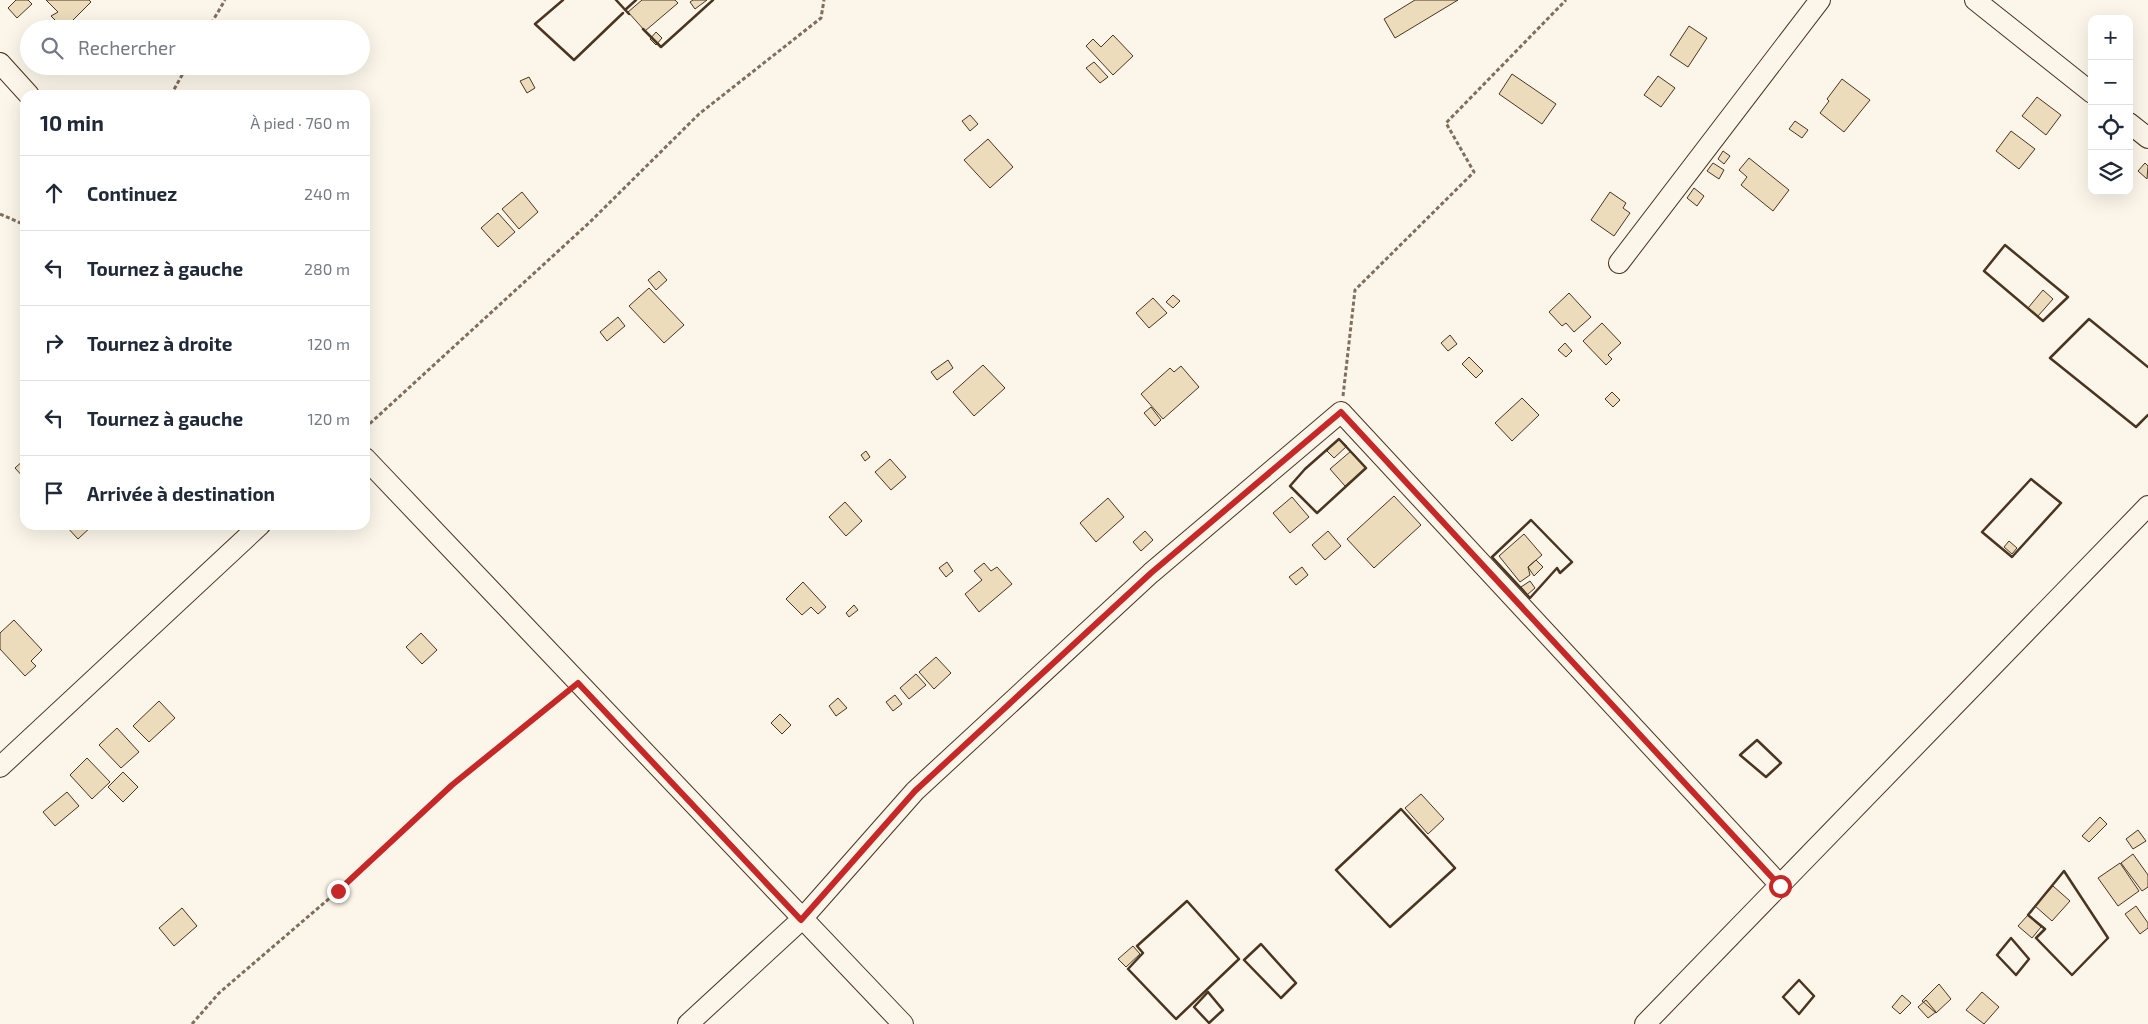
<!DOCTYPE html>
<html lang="fr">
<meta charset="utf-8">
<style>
body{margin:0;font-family:"Exo 2",sans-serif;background:#f2f2f3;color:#1f2937}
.controls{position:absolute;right:15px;top:15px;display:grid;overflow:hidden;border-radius:10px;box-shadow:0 5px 20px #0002}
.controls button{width:45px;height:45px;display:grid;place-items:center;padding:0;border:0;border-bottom:1px solid #e0e1e3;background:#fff;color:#1f2937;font:25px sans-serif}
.stop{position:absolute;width:15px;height:15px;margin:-11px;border:4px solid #c62828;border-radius:50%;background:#fff}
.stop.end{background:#c62828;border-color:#fff;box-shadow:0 1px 5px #0008}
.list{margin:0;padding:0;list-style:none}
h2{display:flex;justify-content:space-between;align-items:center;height:65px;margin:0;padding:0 20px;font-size:21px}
h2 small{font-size:16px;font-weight:400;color:#747a83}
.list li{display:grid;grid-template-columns:32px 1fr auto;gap:15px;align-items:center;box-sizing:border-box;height:75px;padding:0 20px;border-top:1px solid #e0e1e3}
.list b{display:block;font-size:19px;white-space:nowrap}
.list em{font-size:16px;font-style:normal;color:#747a83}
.icon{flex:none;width:28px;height:28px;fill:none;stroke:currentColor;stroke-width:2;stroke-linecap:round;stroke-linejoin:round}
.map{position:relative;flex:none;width:2148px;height:1024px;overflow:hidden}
.search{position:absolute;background:#fff;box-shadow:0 5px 20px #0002;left:20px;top:20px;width:350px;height:55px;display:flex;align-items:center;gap:12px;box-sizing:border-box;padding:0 18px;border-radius:28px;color:#747a83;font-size:19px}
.panel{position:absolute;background:#fff;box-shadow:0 5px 20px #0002;left:20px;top:90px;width:350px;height:440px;border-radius:15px}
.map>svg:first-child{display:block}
.building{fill:#ecdcbc;stroke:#4a3520}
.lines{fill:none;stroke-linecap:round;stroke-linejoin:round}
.minor-casing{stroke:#4a3520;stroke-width:22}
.path{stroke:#7f6f5c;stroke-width:3;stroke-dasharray:4 2.5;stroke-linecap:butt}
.minor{stroke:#fbf6e9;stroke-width:20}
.wall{stroke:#4a3520;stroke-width:2.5}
.route{stroke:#c62828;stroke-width:6}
</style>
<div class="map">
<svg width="2148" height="1024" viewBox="0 0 2148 1024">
<rect width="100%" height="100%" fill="#fbf6e9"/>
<path class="building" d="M16 0H28L32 4 17 18 8 8Z
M46 0H89L91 2 64 29 51 16 58 12Z
M642 0H675L678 3 645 31 628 12Z
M693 0H707L695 9 690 2Z
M1415 0H1458L1395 38 1384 19Z
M1689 26 1707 38 1688 67 1670 55Z
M656 32 662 38 656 45 650 39Z
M1113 35 1133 56 1113 75 1086 46 1093 39 1101 47Z
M1094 62 1108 77 1100 83 1086 68Z
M1512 74 1556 104 1542 124 1499 94Z
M1658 76 1675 88 1661 107 1644 95Z
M529 77 535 88 527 93 520 81Z
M1842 79 1870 100 1844 132 1820 113 1829 101 1827 99Z
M2037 97 2061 115 2046 135 2022 116Z
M970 115 978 124 970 131 962 121Z
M1795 121 1808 130 1802 138 1789 129Z
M2011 131 2035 149 2019 169 1996 151Z
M988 139 1013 167 990 188 964 160Z
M1723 151 1730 156 1724 164 1718 159Z
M1749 158 1789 190 1773 211 1741 185 1747 177 1739 170Z
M1713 163 1724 170 1719 179 1707 171Z
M2145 163 2148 166 2147 179 2138 171Z
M1694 188 1704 196 1697 206 1687 198Z
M522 192 538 212 519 229 502 209Z
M1610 192 1626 203 1623 208 1630 213 1614 236 1591 220Z
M498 213 515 232 498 247 481 228Z
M659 271 667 280 656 290 648 280Z
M649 288 684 325 664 343 629 306Z
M2043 290 2053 299 2038 316 2028 308Z
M1569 293 1591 317 1574 332 1566 323 1562 326 1549 312Z
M1173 295 1180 301 1173 308 1166 302Z
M1153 298 1167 313 1149 328 1136 313Z
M618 317 625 326 607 341 600 332Z
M1602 323 1621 343 1608 355 1612 359 1606 365 1583 341Z
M1450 335 1457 344 1448 351 1441 343Z
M1565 343 1572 351 1566 357 1558 350Z
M1469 357 1483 371 1476 378 1462 364Z
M948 360 953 368 937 380 931 372Z
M983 365 1005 388 974 416 953 392Z
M1181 366 1199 387 1163 419 1141 394 1170 368 1174 372Z
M1612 392 1620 400 1613 407 1605 399Z
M1522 398 1539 415 1512 441 1495 423Z
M1151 407 1161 420 1155 426 1144 413Z
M1339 439 1347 446 1334 458 1327 451Z
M866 451 870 457 865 461 861 455Z
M1351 451 1366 468 1345 486 1330 469Z
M25 459V479L15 468Z
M890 459 906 477 891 490 875 472Z
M1394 496 1421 525 1374 568 1347 539Z
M1292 497 1309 517 1290 533 1273 513Z
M1108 498 1124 517 1096 542 1080 523Z
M845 502 862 521 846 536 829 517Z
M65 525H93L78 539Z
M1145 531 1153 540 1141 551 1133 542Z
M1328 531 1341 546 1325 560 1312 545Z
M1524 534 1542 555 1528 567 1530 575 1520 582 1499 556Z
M2009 541 2017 548 2012 554 2004 547Z
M1536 560 1543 567 1534 576 1528 567Z
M947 562 953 571 946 577 939 568Z
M984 563 991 571 997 567 1012 584 979 612 965 594 982 580 974 571Z
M1302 567 1308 575 1296 585 1289 577Z
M1530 581 1535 588 1527 595 1521 587Z
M803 582 826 607 818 614 811 607 802 615 786 599Z
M854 605 858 610 849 617 846 613Z
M14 620 42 650 31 661 36 666 25 676 0 649V633Z
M421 633 437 650 422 664 406 647Z
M936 657 951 673 934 689 919 672Z
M916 674 926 685 909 699 900 688Z
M895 695 902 704 893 711 886 702Z
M838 698 847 708 836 716 829 706Z
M159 701 175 718 149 742 133 726Z
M780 714 791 725 782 734 771 723Z
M117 728 139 752 121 768 99 745Z
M87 758 110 782 92 799 70 775Z
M123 772 138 787 123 802 108 787Z
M67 792 79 806 55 826 43 812Z
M1421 794 1444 819 1428 834 1405 808Z
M2100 817 2107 824 2089 842 2082 836Z
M2138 830 2146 841 2133 849 2126 839Z
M2133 854 2148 875V887L2142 891 2121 863Z
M2120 863 2139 891 2118 906 2098 878Z
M2053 886 2070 901 2052 921 2035 906Z
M2136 906 2148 923V928L2140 934 2125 914Z
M182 908 197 926 174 946 159 928Z
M2028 915 2041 927 2032 938 2018 926Z
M1133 946 1140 954 1126 967 1118 959Z
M1939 984 1951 999 1936 1013 1922 1001Z
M1982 992 1999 1007 1984 1024 1966 1010Z
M1902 995 1911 1003 1900 1014 1892 1007Z
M1926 1000 1936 1012 1928 1018 1918 1007Z"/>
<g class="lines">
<g class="minor-casing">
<path id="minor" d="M1975 0 2092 93
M0 63 29 95
M2129 123 2148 138
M1619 263 1820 0
M365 458 903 1024
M0 767 260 525
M688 1024 801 920 915 791 1151 573 1341 412 1780 885
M1645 1024 2148 506"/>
</g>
<path class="path" d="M208 29 225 0
M171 95 187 66
M0 214 25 225
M1343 396 1355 290 1474 172 1446 123 1566 0
M365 428 590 222 699 114 821 18 824 0
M192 1024 219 993 338 891 452 785 565 693"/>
<use href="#minor" class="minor"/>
<path class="wall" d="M563 0 535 24 574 60 623 13
M616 0 629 14
M625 10 636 0
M643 29 661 47 713 0
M2005 245 2068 297 2043 321 1984 271Z
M2148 367 2089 319 2050 358 2136 427 2148 415
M1339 439 1366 468 1317 513 1290 486 1305 469Z
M2031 479 2061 503 2012 557 1982 532Z
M1531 520 1572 562 1560 573 1557 568 1530 598 1492 557Z
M1757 740 1781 763 1766 777 1740 755Z
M1401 809 1455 868 1390 927 1336 870Z
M2064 871 2108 938 2072 975 2036 938 2045 929 2028 915Z
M1187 901 1239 959 1176 1019 1128 969 1143 953 1137 946Z
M2011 938 2029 959 2016 975 1997 955Z
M1261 944 1296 983 1281 998 1244 960Z
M1799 980 1814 996 1799 1014 1783 997Z
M1208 992 1223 1010 1209 1023 1194 1007Z"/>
</g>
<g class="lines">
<path class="route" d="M338 891 452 785 578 683 801 920 915 791 1151 573 1341 412 1780 886"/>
</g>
</svg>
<div class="controls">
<button>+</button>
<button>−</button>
<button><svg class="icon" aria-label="locate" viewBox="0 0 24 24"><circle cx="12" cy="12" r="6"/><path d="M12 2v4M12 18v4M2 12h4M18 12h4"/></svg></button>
<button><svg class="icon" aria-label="layers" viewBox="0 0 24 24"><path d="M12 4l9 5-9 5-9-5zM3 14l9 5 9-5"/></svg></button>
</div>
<div class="stop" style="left:1780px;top:886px"></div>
<div class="stop end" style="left:338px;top:891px"></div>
<div class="search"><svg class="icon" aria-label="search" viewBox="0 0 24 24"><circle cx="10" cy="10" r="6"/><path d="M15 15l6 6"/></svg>Rechercher</div>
<section class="panel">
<h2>10 min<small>À pied · 760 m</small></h2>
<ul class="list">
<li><svg class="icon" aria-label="ahead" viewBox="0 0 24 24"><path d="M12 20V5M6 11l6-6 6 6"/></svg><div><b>Continuez</b></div><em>240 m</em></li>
<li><svg class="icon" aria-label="left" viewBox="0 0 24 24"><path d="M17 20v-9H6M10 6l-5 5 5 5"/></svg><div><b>Tournez à gauche</b></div><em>280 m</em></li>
<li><svg class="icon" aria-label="right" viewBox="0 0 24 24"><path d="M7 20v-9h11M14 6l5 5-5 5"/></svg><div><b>Tournez à droite</b></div><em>120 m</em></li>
<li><svg class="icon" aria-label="left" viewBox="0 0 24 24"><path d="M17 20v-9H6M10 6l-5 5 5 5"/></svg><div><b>Tournez à gauche</b></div><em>120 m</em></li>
<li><svg class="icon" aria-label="arrive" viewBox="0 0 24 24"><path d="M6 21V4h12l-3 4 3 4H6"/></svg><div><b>Arrivée à destination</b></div></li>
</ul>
</section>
</div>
